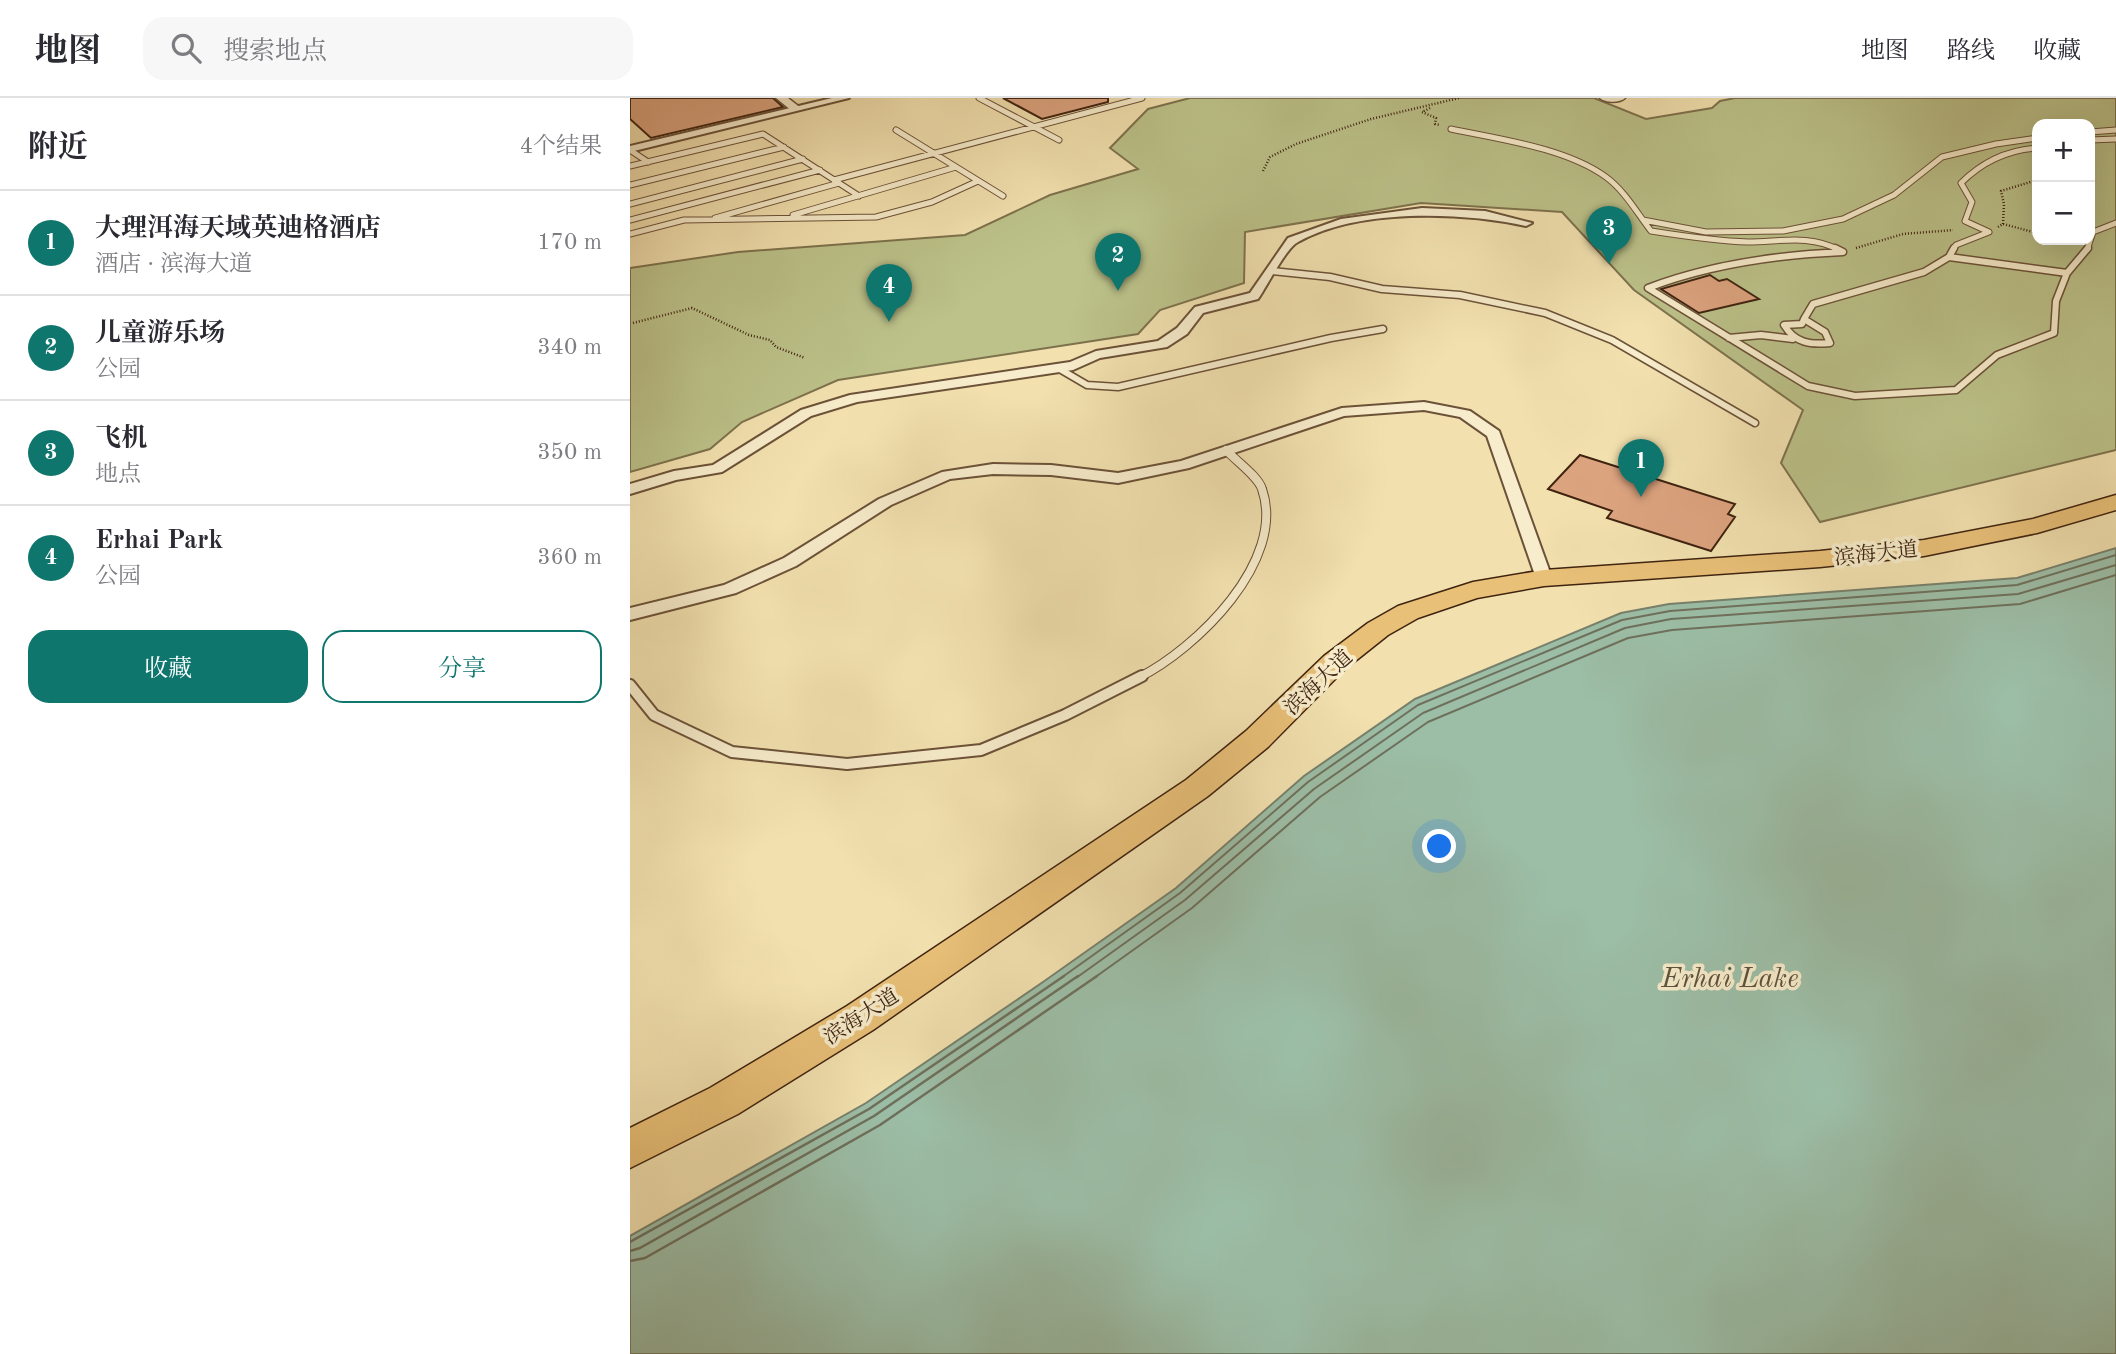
<!DOCTYPE html>
<html lang="zh">
<meta charset="utf-8">
<style>
body{margin:0;font-family:"Old Standard TT","Noto Serif SC",serif;background:#f7f7f7;color:#2b2b33}
.controls{position:absolute;right:21px;top:21px;display:grid;overflow:hidden;border-radius:14px;box-shadow:0 7px 28px #0002}
.controls button{width:63px;height:63px;display:grid;place-items:center;padding:0;border:0;border-bottom:2px solid #e1e1e2;background:#fff;color:#2b2b33;font:35px sans-serif}
.you{position:absolute;left:810px;top:749px;width:24px;height:24px;margin:-18px;border:5px solid #fff;border-radius:50%;background:#1a73e8;box-shadow:0 0 0 10px #1a73e833}
.badge{display:grid;place-items:center;width:46px;height:46px;border-radius:50%;background:#0f766e;color:#fff;font-size:23px;font-weight:700}
.pin{position:absolute;translate:-50% -58px;filter:drop-shadow(0 2px 4px #0008)}
.pin::after{content:'';position:absolute;top:37px;width:24px;height:21px;background:inherit;clip-path:polygon(0 0,100% 0,50% 100%)}
.list{margin:0;padding:0;list-style:none}
h2{display:flex;justify-content:space-between;align-items:center;height:91px;margin:0;padding:0 28px;font-size:30px}
h2 small{font-size:23px;font-weight:400;color:#7c7c81}
.list li{display:grid;grid-template-columns:46px 1fr auto;gap:21px;align-items:center;box-sizing:border-box;height:105px;padding:0 28px;border-top:2px solid #e1e1e2}
.list b{display:block;font-size:26px;white-space:nowrap}
.list p{margin:0;font-size:23px;white-space:nowrap;color:#7c7c81}
.list em{font-size:23px;font-style:normal;color:#7c7c81}
.actions{display:flex;gap:14px;padding:21px 28px}
.actions a{flex:1;padding:16px 0;border:2px solid #0f766e;border-radius:21px;text-align:center;font-size:24px;color:#0f766e}
.actions .main{background:#0f766e;color:#fff}
.icon{flex:none;width:38px;height:38px;fill:none;stroke:currentColor;stroke-width:2;stroke-linecap:round;stroke-linejoin:round}
.map{position:relative;flex:none;width:1486px;height:1256px;overflow:hidden}
header{display:flex;align-items:center;gap:42px;box-sizing:border-box;height:98px;padding:0 35px;background:#fff;border-bottom:2px solid #e1e1e2}
header strong{font-size:33px}
nav{display:flex;gap:38px;margin-inline-start:auto;font-size:24px}
.search{width:490px;height:63px;background:#f7f7f7;display:flex;align-items:center;gap:18px;box-sizing:border-box;padding:0 24px;border-radius:21px;color:#7c7c81;font-size:26px}
main{display:flex}
aside{flex:1;background:#fff}
.map>svg:first-child{display:block}
.green{fill:#bcc28a;stroke:#7e724d;stroke-width:2;fill-rule:evenodd}
.water{fill:#9cbea7;stroke:#77806b;stroke-width:2}
.lines{fill:none;stroke-linecap:round;stroke-linejoin:round}
.shore-far1{stroke:#6e705c;stroke-width:2}
.shore{stroke:#6e705c;stroke-width:2.5}
.building{fill:#dca37f;stroke:#3f2310;stroke-width:2}
.service-far3-casing{stroke:#6c5238;stroke-width:7}
.service-far2-casing{stroke:#6c5238;stroke-width:9}
.service-far1-casing{stroke:#6c5238;stroke-width:10}
.service-casing{stroke:#6c5238;stroke-width:14}
.minor-casing{stroke:#6c5238;stroke-width:4}
.tertiary-casing{stroke:#6c5238;stroke-width:3}
.primary-casing{stroke:#3f2310;stroke-width:3}
.path{stroke:#3f2310;stroke-width:2.5;stroke-dasharray:1 2;stroke-linecap:butt}
.service-far3{stroke:#f7eccb;stroke-width:5}
.service-far2{stroke:#f7eccb;stroke-width:6}
.service-far1{stroke:#f7eccb;stroke-width:8}
.service{stroke:#f7eccb;stroke-width:10}
.minor{fill:#f7eccb;fill-rule:evenodd}
.tertiary{fill:#f7eccb;fill-rule:evenodd}
.primary{fill:#e9c078;fill-rule:evenodd}
.labels{text-anchor:middle;stroke-width:7;stroke-linejoin:round;paint-order:stroke}
.street-label{font-size:21px;fill:#3f2310;stroke:#f7eccb}
.near-water-label{font-size:28px;font-style:italic;fill:#5b523d;stroke:#f7eccb}
</style>
<header>
<strong>地图</strong>
<div class="search"><svg class="icon" aria-label="search" viewBox="0 0 24 24"><circle cx="10" cy="10" r="6"/><path d="M15 15l6 6"/></svg>搜索地点</div>
<nav><a>地图</a><a>路线</a><a>收藏</a></nav>
</header>
<main>
<aside>
<h2>附近<small>4个结果</small></h2>
<ul class="list">
<li><span class="badge">1</span><div><b>大理洱海天域英迪格酒店</b><p>酒店 · 滨海大道</p></div><em>170 m</em></li>
<li><span class="badge">2</span><div><b>儿童游乐场</b><p>公园</p></div><em>340 m</em></li>
<li><span class="badge">3</span><div><b>飞机</b><p>地点</p></div><em>350 m</em></li>
<li><span class="badge">4</span><div><b>Erhai Park</b><p>公园</p></div><em>360 m</em></li>
</ul>
<div class="actions"><a class="main">收藏</a><a>分享</a></div>
</aside>
<div class="map">
<svg width="1486" height="1256" viewBox="0 0 1486 1256">
<rect width="100%" height="100%" fill="#f2e1af"/>
<filter id="stains"><feTurbulence type="fractalNoise" baseFrequency=".00286" numOctaves="4"/><feColorMatrix values="0 0 0 0 .2 0 0 0 0 .09 0 0 0 0 .02 0 0 0 .5 -.17"/></filter>
<radialGradient id="worn" r=".72"><stop offset=".6" stop-color="#630" stop-opacity="0"/><stop offset="1" stop-color="#630" stop-opacity=".3"/></radialGradient>
<path class="green" d="M560 0H964L1016 21 1082 10 1090 3 1105 0H1486V352L1190 424 1151 365 1173 312 1004 192 932 114 791 105 615 134 614 185 530 212 508 236 208 282 112 324 80 351 0 374V170L108 154 335 137 420 97 508 71 480 50 518 11ZM1407 26H1460V142H1407Z"/>
<path class="water" d="M1486 450V1256H0V1138L236 1005 413 884 546 790 674 678 785 601 991 515 1039 506 1387 480Z"/>
<g class="lines">
<path class="shore-far1" d="M431 880 550 795 678 684 788 607 992 522 1040 513 1387 487 1486 457
M446 880 555 802 684 691 793 615 995 530 1041 521 1388 496 1486 467
M464 880 562 810 690 699 798 624 998 540 1042 532 1390 506 1486 477"/>
<path class="shore" d="M0 1144 239 1011 434 878
M0 1153 10 1150 244 1018 448 878
M0 1163 15 1160 250 1027 467 878"/>
</g>
<path class="building" d="M0 0H143L153 9 21 40 0 21Z
M373 0H478V4L412 21Z
M1080 177 1089 183 1097 181 1129 201 1069 215 1031 191Z
M950 357 1105 406 1098 416 1105 419 1081 453 977 420 982 413 918 391Z"/>
<g class="lines">
<g class="service-far3-casing">
<path id="service-far3" d="M349 0 429 42
M821 31C869 41 936 50 976 79 995 93 1007 115 1021 133 1053 138 1085 143 1118 144 1150 144 1179 136 1209 152
M266 32 373 98
M1460 34 1486 32
M1460 42 1486 41
M0 52 18 64
M0 68 133 36 229 98
M204 82 512 0
M0 87 154 49
M0 106 173 61
M163 117 326 69
M85 120 209 85
M0 122 190 72
M1013 122 1076 134 1153 133 1213 121 1264 97 1312 59 1366 46 1407 40
M0 136 54 122 246 119 302 104 348 83
M1323 152 1326 147 1359 134 1335 123 1342 104 1331 85C1353 63 1377 52 1407 50
M1457 152 1463 134 1486 125"/>
</g>
<g class="service-far2-casing">
<path id="service-far2" d="M1205 150 1213 154C1146 157 1081 166 1018 190L1178 288 1225 298 1326 292 1367 257 1424 235 1426 203 1437 175
M1319 159 1324 150
M642 173 700 179 752 191 830 197 915 215 982 242 1125 325
M1174 221 1195 234 1200 245C1180 247 1165 245 1154 227L1172 226Z
M1174 221 1183 206 1294 174 1319 159 1437 175 1458 150
M1099 240 1131 237 1163 241
M428 270 457 287 488 289 701 240 753 231"/>
</g>
<g class="service-far1-casing">
<path id="service-far1" d="M508 580C566 551 657 463 632 391 628 378 606 363 596 352"/>
</g>
<g class="service-casing">
<path id="service" d="M0 587 24 617 102 654 217 666 351 652 435 617 512 578"/>
</g>
<g class="minor-casing">
<path id="minor" d="M202 0H219L0 54V48Z
M792 110 855 113 902 125 896 128C832 114 728 110 668 144 656 150 637 188 628 201L573 215 557 236 537 249 470 260 443 272 227 304 181 318 92 374 46 382 0 396V386L44 373 83 367 171 312 220 297 440 264 466 253 528 243 547 230 565 209 620 195 658 140 711 121Z
M794 304 840 313 869 333 922 480 920 484H908L906 480 857 338 830 319 794 312 714 318 559 370 488 385 421 377 363 376 320 381 261 407 166 468 106 495 0 522V510L94 487 154 460 249 401 312 374 363 366 421 367 488 375 551 363 712 310Z"/>
</g>
<g class="tertiary-casing">
<path id="tertiary" d="M146 0H158L172 11 162 13Z
M970 0H995C990 5 975 5 970 0Z"/>
</g>
<g class="primary-casing">
<path id="primary" d="M1486 397V412L1407 435 1294 458 1190 469 914 488 847 500 788 520 758 537 714 572 638 649 578 698 243 932 108 1016 0 1070V1030L80 990 217 908 556 682 616 633 694 558 738 525 768 508 843 484 914 472 1190 453 1294 442 1403 421Z"/>
</g>
<path class="path" d="M800 10 792 14 806 20 805 26 810 27
M633 73 640 59 666 46 741 21 829 0
M1373 126 1374 106 1371 93 1407 82
M1368 129 1373 126 1407 135
M1226 150 1273 136 1323 132
M3 225 62 210 119 237 140 242 146 249 175 260"/>
<use href="#service-far3" class="service-far3"/>
<use href="#service-far2" class="service-far2"/>
<use href="#service-far1" class="service-far1"/>
<use href="#service" class="service"/>
<use href="#minor" class="minor"/>
<use href="#tertiary" class="tertiary"/>
<use href="#primary" class="primary"/>
</g>
<g class="labels">
<g class="street-label">
<text transform="translate(1246 455) rotate(-6)" y="7">滨海大道</text>
<text transform="translate(688 584) rotate(-43)" y="7">滨海大道</text>
<text transform="translate(231 918) rotate(-33)" y="7">滨海大道</text>
</g>
<g class="near-water-label">
<text x="1100" y="889">Erhai Lake</text>
</g>
</g>
<rect width="100%" height="100%" filter="url(#stains)"/>
<rect width="100%" height="100%" fill="url(#worn)"/>
</svg>
<div class="controls">
<button>+</button>
<button>−</button>
</div>
<div class="you"></div>
<div class="pin badge" style="left:1011px;top:399px">1</div>
<div class="pin badge" style="left:488px;top:193px">2</div>
<div class="pin badge" style="left:979px;top:166px">3</div>
<div class="pin badge" style="left:259px;top:224px">4</div>
</div>
</main>
